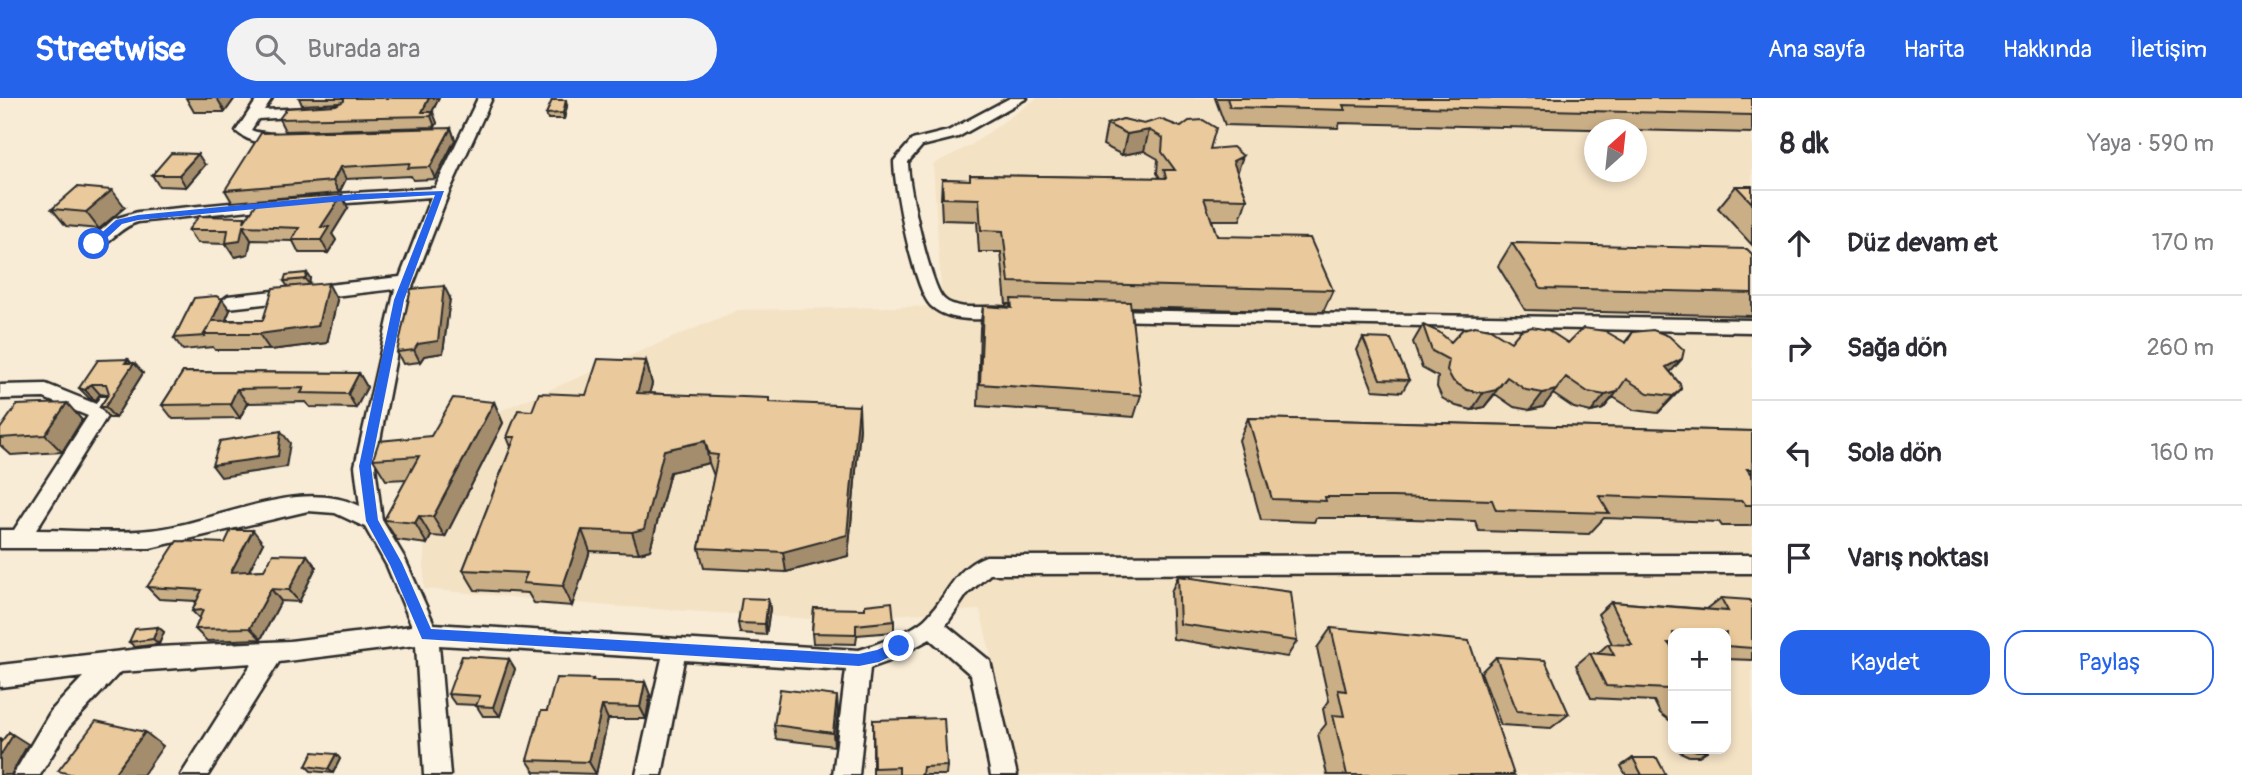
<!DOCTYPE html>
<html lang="tr">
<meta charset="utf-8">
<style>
body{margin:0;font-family:Pangolin,sans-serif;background:#f2f2f3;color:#2b2b33}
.controls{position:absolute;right:21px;bottom:21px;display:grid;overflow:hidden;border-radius:14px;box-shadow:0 4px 10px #0003}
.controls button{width:63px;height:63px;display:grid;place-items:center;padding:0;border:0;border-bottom:2px solid #e1e1e2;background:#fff;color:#2b2b33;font:35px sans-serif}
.compass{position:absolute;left:1584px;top:21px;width:63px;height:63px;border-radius:50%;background:#fff;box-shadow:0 4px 10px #0003;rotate:27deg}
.stop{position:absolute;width:21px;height:21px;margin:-16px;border:5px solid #2563eb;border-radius:50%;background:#fff}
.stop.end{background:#2563eb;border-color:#fff;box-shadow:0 2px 7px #0008}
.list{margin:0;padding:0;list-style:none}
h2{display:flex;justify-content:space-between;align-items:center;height:91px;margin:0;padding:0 28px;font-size:30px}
h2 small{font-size:23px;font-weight:400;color:#7c7c81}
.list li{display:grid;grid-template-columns:46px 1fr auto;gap:21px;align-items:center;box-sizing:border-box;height:105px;padding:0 28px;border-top:2px solid #e1e1e2}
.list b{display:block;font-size:26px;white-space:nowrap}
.list em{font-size:23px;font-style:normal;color:#7c7c81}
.actions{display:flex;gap:14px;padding:21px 28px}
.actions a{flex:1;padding:16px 0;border:2px solid #2563eb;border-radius:21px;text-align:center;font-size:24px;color:#2563eb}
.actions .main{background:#2563eb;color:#fff}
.icon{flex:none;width:38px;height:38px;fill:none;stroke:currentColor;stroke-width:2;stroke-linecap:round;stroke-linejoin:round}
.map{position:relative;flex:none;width:1752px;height:677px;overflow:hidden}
header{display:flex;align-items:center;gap:42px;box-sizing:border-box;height:98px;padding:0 35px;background:#2563eb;color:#fff}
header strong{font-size:33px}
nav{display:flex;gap:38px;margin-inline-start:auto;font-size:24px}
.search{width:490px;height:63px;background:#f2f2f3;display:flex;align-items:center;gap:18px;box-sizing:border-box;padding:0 24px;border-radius:38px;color:#7c7c81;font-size:26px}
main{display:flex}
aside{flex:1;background:#fff}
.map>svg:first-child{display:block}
.built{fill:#f4e2c5;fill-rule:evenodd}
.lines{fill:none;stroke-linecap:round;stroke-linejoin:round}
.minor-casing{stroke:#2b2b2b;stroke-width:5}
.minor{fill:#fcf5e5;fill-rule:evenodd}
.wall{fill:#c9ae86;stroke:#2b2b2b;stroke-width:2}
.shaded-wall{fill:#a48d6d;stroke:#2b2b2b;stroke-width:2}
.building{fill:#eaca9c;stroke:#2b2b2b;stroke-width:2}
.route{fill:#2563eb}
</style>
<header>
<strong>Streetwise</strong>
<div class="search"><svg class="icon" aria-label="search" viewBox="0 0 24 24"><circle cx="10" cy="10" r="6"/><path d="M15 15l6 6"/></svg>Burada ara</div>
<nav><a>Ana sayfa</a><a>Harita</a><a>Hakkında</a><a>İletişim</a></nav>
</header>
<main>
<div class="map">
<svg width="1752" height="677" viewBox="0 0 1752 677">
<rect width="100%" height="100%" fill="#f8ecd6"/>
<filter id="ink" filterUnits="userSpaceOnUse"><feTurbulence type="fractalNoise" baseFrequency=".0143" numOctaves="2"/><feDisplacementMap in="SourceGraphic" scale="14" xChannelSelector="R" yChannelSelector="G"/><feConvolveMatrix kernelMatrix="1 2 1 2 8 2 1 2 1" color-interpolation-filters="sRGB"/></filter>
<g filter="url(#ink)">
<path class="built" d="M1037 0H1752V677H1019L980 512 812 521 610 508 424 491V406L450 334 738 212 942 208 933 66 971 47ZM1594 32H1636V74H1594ZM1673 535H1726V651H1673Z"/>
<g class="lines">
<g class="minor-casing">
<path id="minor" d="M258 0H272L264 12 309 10 316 14 309 18 258 21 251 32C263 38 280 33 290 41 277 52 247 44 236 33Z
M478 0H492L449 94 407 202 375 368 382 422 404 459 434 526 859 552C876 547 912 533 925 521 947 500 953 470 986 458L1752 457V475L990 476 967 496 946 527 990 563 1017 677H991L971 577 930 541 887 564 870 570 859 677H833L846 572 684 562 662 677H636L662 560 439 547 450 677H424L416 547 279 564 208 677H181L252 565 120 574 69 629 40 677H13L51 613 83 579 0 589V567L157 549 290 543 412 528 387 468 365 429 335 415 308 413 150 450H0V432H14L88 318 44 300 0 301V287L46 286 96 306 100 299H114L116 304 36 432C73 432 113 436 150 432 216 426 296 378 360 408L355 368 395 191 228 210 220 204 228 198 400 179 431 99 320 107 312 102 320 97 435 90Z
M1010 0H1027L958 39 922 48 908 64C908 87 929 181 942 199 945 203 951 206 956 207 971 213 1009 203 1018 215 1011 224 993 221 982 221 965 222 944 220 931 208 914 191 894 89 894 63L912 42 948 33Z
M283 100 291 105 288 108 138 124C119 129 111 146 94 151L86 146 114 121 138 114Z
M1105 212 1752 222V234L1099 222 1096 218Z"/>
</g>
<use href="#minor" class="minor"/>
</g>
<path class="wall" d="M186 0H235L225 14H194Z
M299 0H439L432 14 437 25 435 29 285 33 279 21 336 7 340 5 302 7Z
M1215 0H1752V35L1340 25 1338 30 1225 27Z
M567 8 564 21H548L546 16Z
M1123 21 1210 51 1238 76 1247 101 1240 122H1212L1217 138 1333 192 1323 214 1130 209 1141 297 1134 319 978 308 980 230 983 208 1010 210V206H1006L1001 154H979L977 123 942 122 941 102 942 81 970 82V77L1160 80 1157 75 1158 61 1144 53 1122 57 1103 47 1107 26Z
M451 30 455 42 435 81 413 82 411 78 346 81 339 95 232 104 225 92Z
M205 67 186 89 159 88 152 77Z
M1736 88H1752V147L1718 110Z
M125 109 99 131 66 128 52 111Z
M348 110 332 136 336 142 328 155H299L293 143 251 142 248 156 235 159 226 146 197 145 188 132 245 119 246 121Z
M1512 145 1752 156V218L1525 212 1498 168Z
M310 180 309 186 337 202 327 245 270 252H215L213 249 183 252 174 240 230 212 226 222H263L288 189 284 183Z
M450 200 443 255 424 258 420 264 403 266 397 254Z
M1423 227 1451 244H1625L1633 234 1670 274 1681 291 1658 315 1634 312 1613 299 1603 311 1591 314 1574 310 1553 296 1543 309 1530 312 1514 309 1495 296 1484 309 1472 312 1456 308 1442 300 1437 289 1438 279 1422 270 1413 244Z
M1363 240 1409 282 1402 294 1373 292 1357 252Z
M646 263 652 286 649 295 770 304 860 330 848 458 786 474 704 470 699 450 714 378 709 365 670 374 650 452 639 455 590 453 572 508 534 505 528 495 475 492 463 472 511 349 507 339 532 313 586 297Z
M131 265H134L143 275 115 320H109L100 309 108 297 100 296 95 303 89 300 79 290Z
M183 274 359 275 367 289 356 310 310 309 306 304 247 305 240 320 173 321 162 307Z
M494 304 503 325 445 439 431 438 427 446 397 442 384 422 407 381 386 382 373 361 431 338Z
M1248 320 1752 333V426L1749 428H1722L1719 424 1604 420 1589 436 1479 433 1475 423 1378 420H1316L1314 424 1261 422 1239 342Z
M82 322 62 354 11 357 0 347V331Z
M225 445H263L249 473 264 472 307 457 316 469 299 504 281 503 261 541 207 543 195 531 200 521 192 513 196 503 159 501 147 489Z
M1178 478 1297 543 1287 559 1173 541 1171 494Z
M1721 500 1752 506V562L1726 561V535H1673V625L1660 615 1654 603 1591 600 1576 567 1590 555 1597 556 1608 546H1612L1598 516 1611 504 1707 511Z
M768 501 770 511 766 537 740 535 738 525Z
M814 510 894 523V534L857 537 856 546 813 545 812 535Z
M158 529 164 534 159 546 135 549 129 544Z
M1331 530 1514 677H1327L1318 636 1326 626 1323 611 1329 603 1317 550Z
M1496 559 1569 616 1551 630 1501 627 1481 574Z
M509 561 515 571 500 618H483L476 607 455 606 448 596Z
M593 581 594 583 645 584 650 597 646 621H608L596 676 535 674 527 662 547 613Z
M838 612 834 648 776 641 774 627Z
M873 622 947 668 946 677H873Z
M1678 651H1707V653L1699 658H1689L1680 654Z
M336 656 340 661 333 675 311 673 306 668Z
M1633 660 1666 677H1626L1621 668Z"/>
<path class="shaded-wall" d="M217 0H235L225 14Z
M429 0H439L430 18 422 14Z
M566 2 567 8 564 21 563 15Z
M433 14 437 25 435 29 431 18Z
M451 30 455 42 435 81 430 69Z
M1149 32 1144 53 1122 57 1127 36Z
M198 56 205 67 186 89 179 77Z
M1243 58 1236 79 1233 63Z
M340 69 346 81 339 95 333 83Z
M112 92 125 109 99 131 86 114Z
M342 97 348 110 332 136 336 142 328 155 321 142V129Z
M243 128 251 142 248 156 235 159 226 145Z
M307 175 310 180 309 186 305 181Z
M328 185 337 202 327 245 270 252 259 236Z
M444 188 450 200 443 255 424 258 420 264 414 252Z
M222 201 230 212 220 236H206Z
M128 261 133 267 134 265 143 275 115 320 105 309Z
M1682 261 1667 278 1666 269Z
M646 263 652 286 643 317 637 295Z
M359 275 367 289 356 310 348 296Z
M1507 279 1484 309 1472 312 1483 295Z
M91 286 100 296 95 303 85 292Z
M237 291 247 305 240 320 230 306Z
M1681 291 1665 308 1658 315 1673 298Z
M1556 292 1543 309 1530 312 1543 295Z
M1617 294 1603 311 1591 314 1605 297Z
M494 304 503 325 445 439 433 419Z
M67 305 82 322 62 354 45 337Z
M859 308 860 330 848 458 786 474 783 454Z
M281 333 290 345 286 369 221 379 212 367Z
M705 343 709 365 670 374 650 452 639 455 632 434 664 352Z
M419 418 431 438 427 446 415 425Z
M253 432 263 445 242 486 231 474Z
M582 432 590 453 572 508 563 488Z
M307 457 316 469 299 504 289 492Z
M271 491 281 503 261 541 250 530Z
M768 501 770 511 766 537 765 526Z
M158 529 164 534 159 546 153 541Z
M509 561 515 571 500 618 493 609Z
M645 584 650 597 646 621 640 609Z
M837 598 838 612 834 648 833 635Z
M602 608 608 621 596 676 589 664Z
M9 634 28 646 11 677H0V641L8 646Z
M145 634 163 648 143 677H113Z
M336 656 340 661 333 675 328 671Z"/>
<path class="building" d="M344 0H429L422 14H433L431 18 279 21 287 10 336 7 344 3Z
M1227 0H1752V17L1343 7 1345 12 1230 9Z
M552 2H566L563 15 546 16Z
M1123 21 1144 26 1160 21 1181 29 1189 23 1203 22 1216 30 1210 51 1233 49 1243 58 1233 63 1247 101 1204 100 1217 138 1310 140 1333 192 1009 184 1003 133 981 132 979 101 943 100 942 81 970 82V77L1166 80 1164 72H1175L1162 54 1163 40 1149 32 1127 36 1107 26Z
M451 30 430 69 408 70 410 65 340 69 333 83 225 92 261 35Z
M171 55 198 56 179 77H152Z
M1736 88H1752V105Z
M77 89 112 92 86 114 52 111Z
M342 97 321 129H329L321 142H292L299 130 243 128 240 143 226 145 228 132H188L199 118 245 119 244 124 259 102Z
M1512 145 1747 151 1752 156V195L1541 190Z
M307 175 305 181 284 183 286 177Z
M328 185 318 228 259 236H204L212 223 263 222 273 190Z
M444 188 438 243 418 246 414 252 397 254 411 191Z
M216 198 222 201 212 223 204 236 205 238 174 240 194 200Z
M1011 201 1130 204 1141 297 980 286 983 208 1012 210Z
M1423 227 1439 234 1451 244 1463 231 1475 228 1490 231 1511 244 1521 232 1532 229 1548 232 1568 245 1583 230 1605 233 1626 245 1633 234 1653 232 1669 238 1684 252 1682 261 1666 269 1680 286 1681 291 1673 298 1648 295 1626 281 1617 294 1605 297 1588 294 1566 279 1556 292 1543 295 1526 292 1507 279 1496 292 1483 295 1467 292 1453 283 1447 272 1449 262 1432 253Z
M1363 240 1391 241 1409 282 1380 281Z
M128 261 125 265H134L105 309H100L109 295 106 286H91L85 292 79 290 98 262Z
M598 261 646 263 637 295 769 300V304L859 308 847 437 783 454 699 450 718 357 709 356 705 343 664 352 644 431 632 434 582 432 563 488 523 485 527 475 463 472 515 339H507L518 312 532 313 539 295 586 297Z
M183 274 359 275 348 296 301 295 304 290 237 291 230 306 162 307Z
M453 300 494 304 433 419 419 418 415 425 384 422 419 358 373 361 379 343 431 338Z
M67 305 45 337 0 340V331L17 307Z
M1248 320 1752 333V371H1747L1752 378V407H1746L1743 403 1599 398 1609 415 1496 412 1492 402 1392 399H1325L1326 403 1272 401Z
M281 333 278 358 212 367 220 343Z
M231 432H253L231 474 264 472 273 456 307 457 289 492 271 491 250 530 195 531 203 512 192 513 202 492 147 489 177 443 225 445Z
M1178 478 1291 494 1297 543 1180 526Z
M742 500 768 501 765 526 738 525Z
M1721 500 1750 502 1752 506V550L1726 548V535H1673V545H1668L1673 551V600L1669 591 1606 588 1590 555 1614 557 1608 546 1632 547 1611 504 1728 513Z
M892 504 894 523 856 527V536L812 535 814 510 865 511V507Z
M158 529 153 541 129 544 135 531Z
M1331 530 1469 543 1514 677H1347L1333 617 1344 618 1338 592 1346 593Z
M462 558 509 561 493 609 476 608 480 598 448 596Z
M1496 559 1545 562 1569 616 1517 613Z
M556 580 593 581 592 583 645 584 640 609 602 608 589 664 527 662 541 613H547Z
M780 591 837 598 833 635 774 627Z
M944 620 947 668 923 669 922 677H899V669L874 670 873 622Z
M96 623 145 634 113 677H74L58 673Z
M9 634 13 637 0 658V645Z
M1691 651H1707V653H1697Z
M313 654 336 656 328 671 306 668Z
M1633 660H1657L1666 677H1642Z"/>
</g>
<path class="route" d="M444 93 404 202 371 368 378 422 402 465 431 531 859 556 877 552 899 542 904 543V552L879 564 859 568 422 541 390 467 366 423 359 368 394 202 435 97 355 102 138 122 122 126 97 149 89 146 116 122 138 117 355 96Z"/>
</svg>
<div class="controls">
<button>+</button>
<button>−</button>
</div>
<svg class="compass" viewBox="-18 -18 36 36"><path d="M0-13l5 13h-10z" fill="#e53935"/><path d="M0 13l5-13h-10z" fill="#7c7c81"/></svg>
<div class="stop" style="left:94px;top:146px"></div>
<div class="stop end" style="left:899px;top:548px"></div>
</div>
<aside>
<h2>8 dk<small>Yaya · 590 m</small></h2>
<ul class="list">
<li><svg class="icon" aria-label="ahead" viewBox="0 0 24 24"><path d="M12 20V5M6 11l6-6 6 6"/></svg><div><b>Düz devam et</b></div><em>170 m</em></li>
<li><svg class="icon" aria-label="right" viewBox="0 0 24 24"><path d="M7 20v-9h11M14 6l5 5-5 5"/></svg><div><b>Sağa dön</b></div><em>260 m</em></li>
<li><svg class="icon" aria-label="left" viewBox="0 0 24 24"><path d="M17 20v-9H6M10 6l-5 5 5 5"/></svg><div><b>Sola dön</b></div><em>160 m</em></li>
<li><svg class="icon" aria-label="arrive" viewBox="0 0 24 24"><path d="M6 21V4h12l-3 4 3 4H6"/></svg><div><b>Varış noktası</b></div></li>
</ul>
<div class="actions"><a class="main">Kaydet</a><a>Paylaş</a></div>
</aside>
</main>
